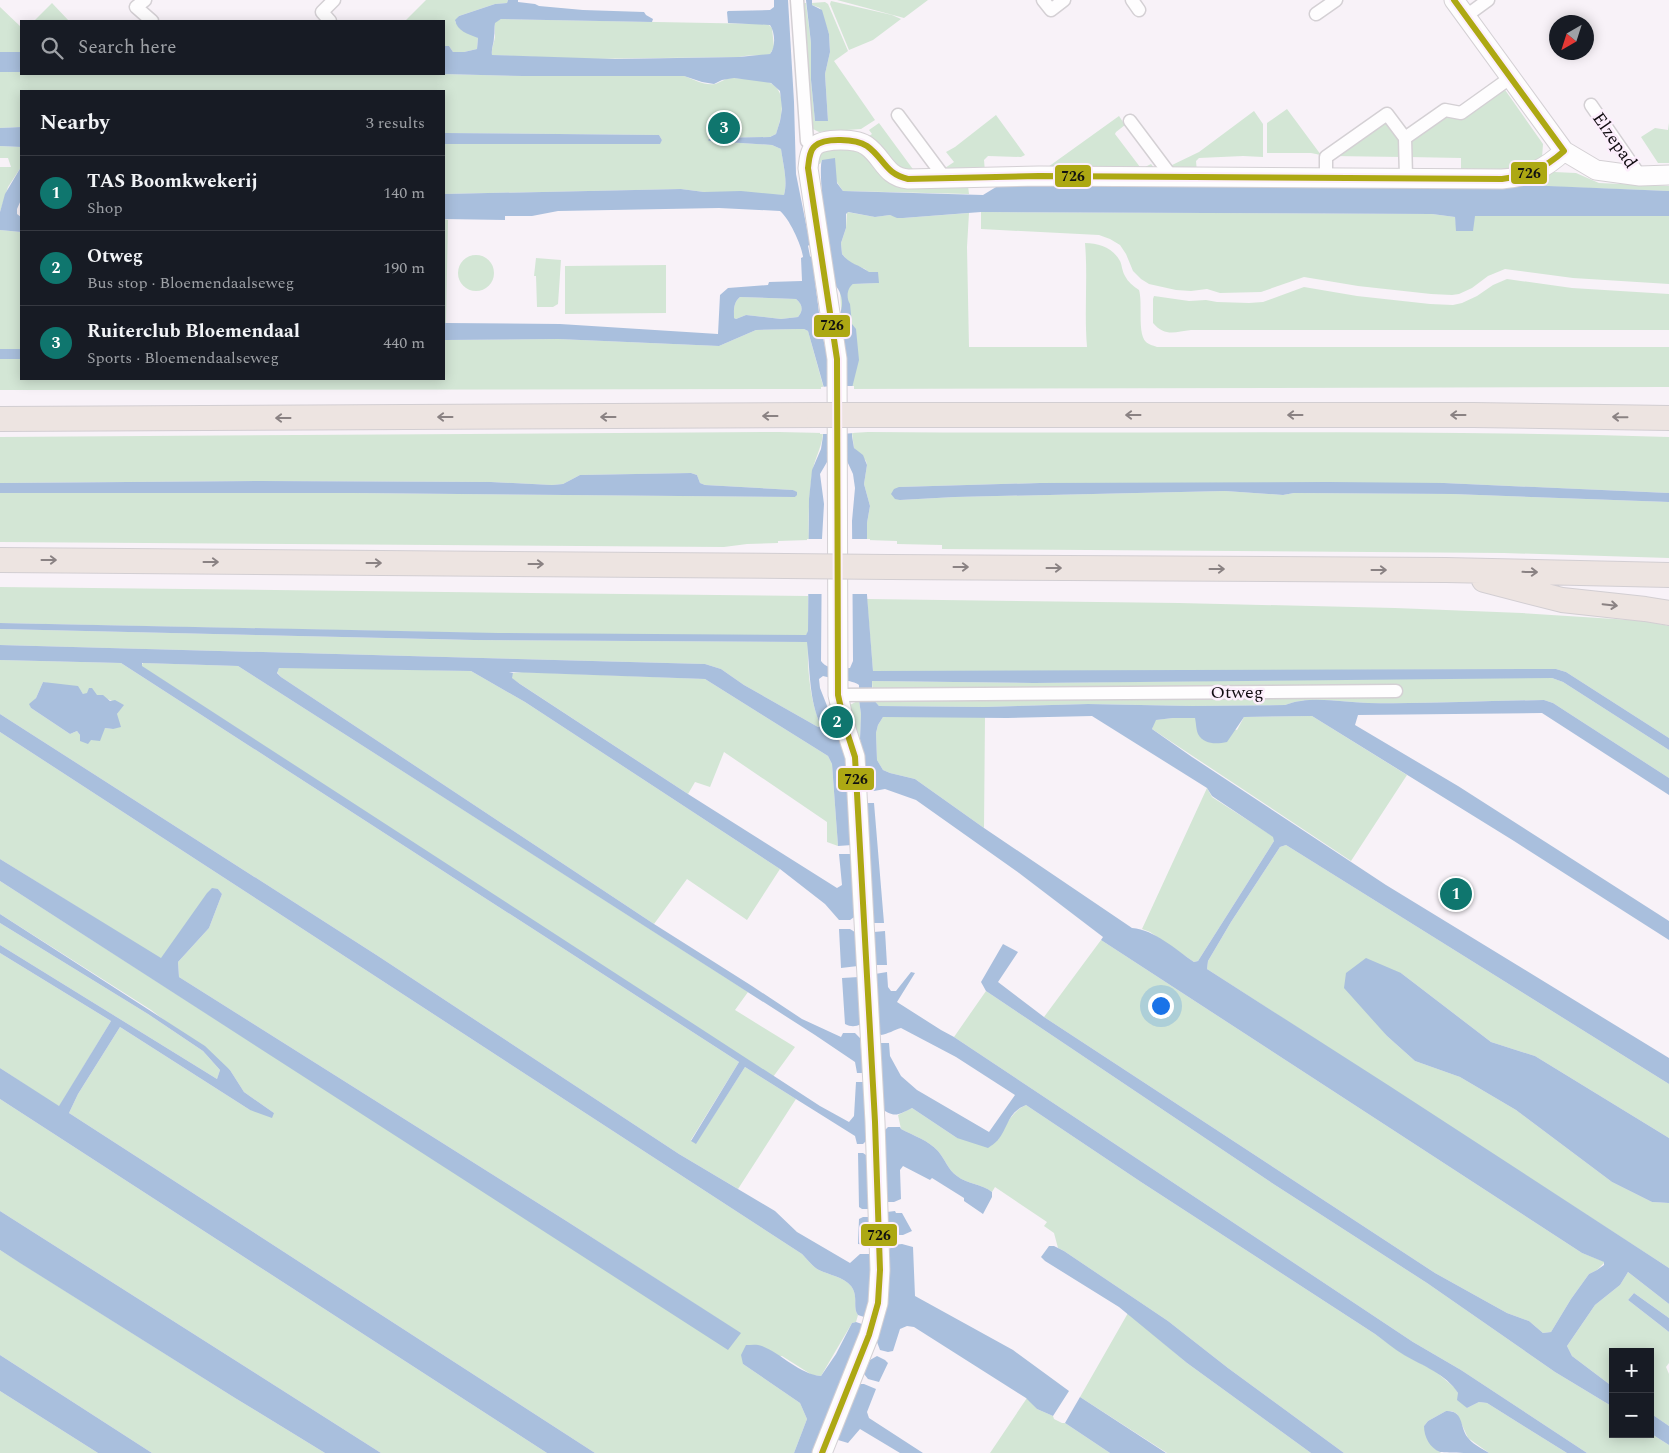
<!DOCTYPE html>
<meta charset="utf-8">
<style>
body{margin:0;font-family:Spectral,serif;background:#20242c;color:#f1f3f6}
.controls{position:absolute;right:15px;bottom:15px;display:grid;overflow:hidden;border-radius:0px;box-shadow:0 2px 12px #0003}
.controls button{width:45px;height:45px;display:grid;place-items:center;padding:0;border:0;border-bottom:1px solid #363941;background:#171b24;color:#f1f3f6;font:25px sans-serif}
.compass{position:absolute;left:1549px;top:15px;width:45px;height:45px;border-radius:50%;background:#171b24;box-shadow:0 2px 12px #0003;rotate:219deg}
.you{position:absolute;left:1160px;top:1005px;width:18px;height:18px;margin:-12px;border:4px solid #fff;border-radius:50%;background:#1a73e8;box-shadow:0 0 0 8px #1a73e833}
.badge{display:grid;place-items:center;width:32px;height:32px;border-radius:50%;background:#0f766e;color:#fff;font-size:16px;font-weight:700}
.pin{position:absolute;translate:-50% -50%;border:2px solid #fff;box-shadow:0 1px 5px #0006}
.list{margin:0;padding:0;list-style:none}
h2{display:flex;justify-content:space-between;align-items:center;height:65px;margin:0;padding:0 20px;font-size:21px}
h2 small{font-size:16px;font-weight:400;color:#9ea1a6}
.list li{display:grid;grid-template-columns:32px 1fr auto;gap:15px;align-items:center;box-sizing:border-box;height:75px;padding:0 20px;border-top:1px solid #363941}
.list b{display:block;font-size:19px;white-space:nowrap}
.list p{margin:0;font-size:16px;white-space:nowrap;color:#9ea1a6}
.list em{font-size:16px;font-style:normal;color:#9ea1a6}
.icon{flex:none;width:28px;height:28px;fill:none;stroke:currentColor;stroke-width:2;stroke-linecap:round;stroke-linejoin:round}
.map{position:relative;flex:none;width:1669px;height:1453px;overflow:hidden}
.search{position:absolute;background:#171b24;box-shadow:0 2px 12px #0003;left:20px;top:20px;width:425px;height:55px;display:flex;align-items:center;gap:12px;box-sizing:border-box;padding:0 18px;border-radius:0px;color:#9ea1a6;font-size:19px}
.panel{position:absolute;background:#171b24;box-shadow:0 2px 12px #0003;left:20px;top:90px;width:425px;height:290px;border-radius:0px}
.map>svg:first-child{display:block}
.green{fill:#d3e6d5;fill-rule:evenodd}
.water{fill:#a9bfdd;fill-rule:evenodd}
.pier{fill:#f8f2f8}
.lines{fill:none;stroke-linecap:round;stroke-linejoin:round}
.street-casing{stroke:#d4d0d4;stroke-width:15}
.secondary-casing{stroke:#d4d0d4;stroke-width:21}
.highway-casing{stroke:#d2ced2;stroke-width:26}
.street{stroke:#fefdfe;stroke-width:12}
.secondary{stroke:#fefdfe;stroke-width:19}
.highway{stroke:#ede4e1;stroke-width:24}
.highway-bridge-casing{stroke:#d2ced2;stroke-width:26;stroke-linecap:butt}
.highway-bridge{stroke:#ede4e1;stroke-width:24}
.bus-1-casing{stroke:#fceefc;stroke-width:10}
.bus-1{stroke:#ada813;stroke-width:6}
.oneway{stroke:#8a8283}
.labels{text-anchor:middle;stroke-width:5;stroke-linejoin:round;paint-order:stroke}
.street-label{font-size:18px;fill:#100b10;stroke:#fceefc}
.line-badge{stroke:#fceefc;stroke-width:2}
.pale-badge-label{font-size:14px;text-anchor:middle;font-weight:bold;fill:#111}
</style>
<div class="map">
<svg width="1669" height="1453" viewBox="0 0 1669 1453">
<rect width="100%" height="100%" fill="#f8f2f8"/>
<path class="green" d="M426 0H508L507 3 495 4 459 16 455 22 478 38 477 49 464 52H453L449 46H444V21H405Z
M837 0H928L904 18Z
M831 1 892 15 901 19 873 40 849 50 830 4Z
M825 2 828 4 848 51 834 61 875 120 861 129 819 132 811 128 803 3H806L811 43V80L815 121H828L825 74 830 52 829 34 820 8 812 5V3Z
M52 3 69 21H34Z
M0 7 21 27V52H0Z
M501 19 768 24 772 28 774 47 770 54C760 57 749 54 739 57L584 59 492 55C491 47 495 42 495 35 495 30 494 27 495 22Z
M0 72H21V74H442L523 76H684C693 79 705 86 715 84 721 82 726 78 733 78 738 78 744 79 749 79 756 80 766 80 772 84 788 94 781 119 776 134L770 137 710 138 709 141 772 145 781 149C783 164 788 181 784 195L704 192 681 189 444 194V144H659L662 140 659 135 444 133V91H21V127L0 128Z
M1503 87 1543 144 1542 158 1527 168 1461 172V158L1409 157 1410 140 1445 115Z
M1287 109 1321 155 1311 153H1267V123Z
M1254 111 1263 124V157L1243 156 1199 158 1196 161 1197 172 1175 171 1170 166 1199 152Z
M996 115 1025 155 1021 157 988 156 984 160 985 172 947 171 945 168 954 162 946 152 955 147Z
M1119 116 1125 125 1116 132 1115 134 1140 167H1145L1151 164 1156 170 1048 167Z
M1383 120 1387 122 1402 142V157L1332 156Z
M879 123 915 172C893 171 884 149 869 136L872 134 869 130Z
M1669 123V163H1658L1641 137 1655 128 1668 130Z
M0 146 21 147V167L8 187 0 212V167H11L8 158H0Z
M825 149H859L885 178 968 186 969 194 843 191 822 160 820 164H814L815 160Z
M1551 170 1554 172 1576 173 1599 183 1669 186V191L1514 185Z
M847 212 875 217 890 215 903 218 969 213 967 247 969 347H1087C1084 312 1088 278 1085 243 1099 243 1113 248 1120 261 1122 265 1122 271 1125 276 1128 282 1133 286 1139 290 1143 303 1137 334 1146 342 1148 344 1154 346 1157 347H1669V387L845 389 840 290 853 284 879 283 865 269 850 263 842 254 841 243 846 228Z
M981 212 1432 214 1455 217 1457 231 1474 216H1669V284L1573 278 1505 269 1488 276 1472 288 1459 294 1452 295 1431 294 1358 286 1304 277 1261 292 1220 293 1207 289 1191 291 1176 290 1149 284 1141 279 1133 271 1126 254 1120 245 1110 239 1099 235 981 229Z
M444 219 448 220 446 323H444Z
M0 230 21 232V349H0Z
M458 273a18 18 0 1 1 36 0a18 18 0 1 1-36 0Z
M536 258 561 260 558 304 553 307H537L536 276H534Z
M666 265V313L565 314V266Z
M1507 279 1572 288 1669 294V330H1191C1175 332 1165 337 1153 323V299L1154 296 1189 301 1206 300 1217 302 1249 303 1263 302 1304 287 1357 296 1430 304 1453 305 1462 303 1477 296 1493 285Z
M740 297 796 299C802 304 804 310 798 317L781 319 746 315 736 319 734 318C734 310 733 303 740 297Z
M797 329H804L808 331 824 389 0 390V359H21V379H444V340L558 339 719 346 756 330Z
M779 432 823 433C822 448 814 459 812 474 809 495 808 518 809 540L778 541V543L747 544 724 547 0 542V493H354L795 497 797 493 793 490 705 485 700 483 697 475 691 473 580 475 563 484 552 485 491 482 261 481 0 483V437Z
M868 432C1135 434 1402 429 1669 437V493L1444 483H1040L899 487 900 500 955 497 1225 491 1283 495 1294 493 1452 494 1669 502V558L1504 553 942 549V545L897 544V541L867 540V523L870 506 864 484 867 465 866 461 854 448 852 433Z
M0 587 808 596V632L806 635 803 636 474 633 0 623Z
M867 599 1179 603 1395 608 1522 613 1646 621 1669 626V738L1566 672 1556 669 876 672 873 671Z
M0 629 474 640 808 642C807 668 810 702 821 726L818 727 744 685 721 669 705 664 0 645Z
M0 660 121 663 739 1062 691 1140 696 1143 745 1067 796 1099 738 1189 679 1154 378 956 0 714ZM43 682 81 691 83 694 97 695 123 705 117 714 113 729 105 728 91 740 80 735 77 731 70 734 31 708 30 704 36 698Z
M143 663 238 666 748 992 735 1010 795 1047 773 1077 141 666Z
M292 667 471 671 525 702 780 869 747 920 687 879 654 924 281 677 277 672 279 668Z
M523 672 705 679 828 756 832 764 838 846 827 842V822L724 752 710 787 695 782 688 794 511 678 513 673Z
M1540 677 1552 678 1563 682 1669 750V778L1553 703 1544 700C1485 701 1427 704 1368 703 1341 702 1310 695 1285 705L1192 706 1089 704 984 707 879 706 873 699 872 681 1034 683Z
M859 700 861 714 860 739 864 773 854 739 850 705Z
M1312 716 1407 775 1351 861 1152 729 1155 720 1173 718H1195L1237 730 1244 717Z
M883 717H985L984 828 915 779 890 773 883 770 877 760 876 733 878 725Z
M0 732 802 1254C807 1259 813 1267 819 1270 829 1275 844 1277 851 1286 859 1297 852 1307 858 1315L856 1322 852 1323 821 1376 812 1375 782 1356 743 1364 800 1403 807 1419 794 1453H595L69 1113 78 1094 120 1027 250 1110 274 1113 244 1092 230 1070 151 1010 0 914V881L346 1103 740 1333 568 1222 179 977 178 962 209 928 222 894 218 889 184 928 161 959 0 859Z
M1207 788 1212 797 1274 837V841L1198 961 1194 962 1150 932 1142 929Z
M1286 845 1669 1084V1138L1535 1056 1491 1042 1401 973 1371 1016 1387 1036 1415 1061 1460 1077 1516 1110 1612 1182 1652 1202 1669 1203V1268L1207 969 1208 961 1231 922 1280 847Z
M0 923 148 1014 203 1051 220 1070 217 1079 0 945Z
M1101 940 1582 1253 1605 1262 1597 1270 1589 1274 1571 1299 1551 1332 1543 1333 1529 1321 1507 1313 1435 1273 1044 1017Z
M0 953 111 1021 59 1107 0 1068Z
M986 991 1275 1185 1427 1283 1555 1372 1613 1407V1434H1650V1433L1669 1445V1453H1587L1461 1370 1413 1342 954 1037Z
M0 1099 547 1453H381L0 1211Z
M1026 1105 1141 1182 1375 1334 1403 1354 1435 1371 1455 1388 1467 1408 1479 1402 1487 1403 1567 1453H1489L1468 1438 1457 1414 1452 1411H1446L1428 1421 1424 1426 1433 1447 1441 1453H1344L1228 1368 1168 1321 1064 1251 1058 1248 1054 1233 1044 1226 1047 1222 995 1187 992 1192C982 1184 967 1184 957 1176 948 1170 945 1159 938 1151 928 1140 914 1136 901 1129L898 1115 912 1108 957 1138 998 1140C1006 1125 1011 1112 1026 1105Z
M0 1250 235 1398 325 1453H152L0 1355Z
M1628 1272 1669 1304V1318L1634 1293 1628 1300 1669 1332V1363L1666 1367 1669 1374V1426L1650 1413V1352H1613V1387L1572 1356 1567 1346 1595 1305 1620 1285Z
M1128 1313 1187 1363 1311 1453H1167L1080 1397Z
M0 1391 98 1453H0Z
M1027 1398 1037 1409 1053 1416 1054 1419 1062 1423H1065L1110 1453H990Z"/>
<path class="water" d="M508 0H518V2L535 4 539 6 583 10 644 12 646 15 653 19 652 22 501 19 495 23C494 28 495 32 494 37 494 44 491 48 492 55L615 59 739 57 770 54C776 47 775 32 770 25L728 23 727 12 728 11 770 10 774 7V0H788L794 102 796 174 810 244 808 246 810 256 812 258 821 328 829 366 830 459 827 462 820 474 824 504 822 539 821 661C827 670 840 669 850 668L853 661 852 521 855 488 853 474 847 461 839 316C845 303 842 291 832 282 830 262 817 172 822 160L835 158 837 183 843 191 983 195 1001 184 1479 183 1669 191V216H1475L1473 231H1456L1455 217 1432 214 981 212 903 218H897L890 215 875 217 848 212 846 214V228L841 243 842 254C849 264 860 265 869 272H878L879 283 853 284C847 288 846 298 850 304L852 324 856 329 859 360 852 388V436L854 448 863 455 867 465 864 484 870 506 867 523V595L873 671 1556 669 1566 672 1669 738V750L1563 682 1552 678 1034 683 872 681V691H859V685C853 680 833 679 823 676L819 679 820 688 846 754 852 845 838 846 832 764 828 756 705 679 509 672 513 673 512 678 520 684 688 794 837 888 842 885 839 854H853L857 915 850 920H839L825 904 780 869 525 702 471 671 279 668 277 673 281 677 654 924 752 986 802 1019 841 1037 843 1033H855L860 1038 863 1073H857L855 1062 815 1035 238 666 142 663V666L820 1106 849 1122 854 1116 856 1082H863L867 1140 863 1144H857L855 1136 745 1067 696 1144 691 1141 739 1062 121 663 0 660V645L705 664 721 669 744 685 818 727 821 726C809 700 810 670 807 642L474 640 0 629V623L498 633 806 635 808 631 809 499 812 470 821 449 823 436 824 388 808 331 804 329H797L756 330 719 346 558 339 444 340V323H446L560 324 718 334 720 295 728 288 768 285 769 282 802 281 801 258 803 257C802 246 789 218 780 211L719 208 558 211 532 216H505V220L444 219V194L681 189 704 192 741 191 784 195C788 181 783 164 781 149L772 145 709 141 708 140 710 138 770 137 776 134 780 121 782 109 780 91 771 83 734 78 722 80 714 84 702 82 684 76H523L442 74H444V46H449L453 52H464L477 49 478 38C468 34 457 31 455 20L459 16 495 4 507 3ZM740 297 796 299C802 304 804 310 798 317L781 319 746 315 736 319 734 318C734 310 733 303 740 297Z
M806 0H812V5L822 10 829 34 830 52 825 74 828 121H815L811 80V43Z
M0 52H21V72H0Z
M21 127V147L0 146V128Z
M444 133 659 135 662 140 660 144H444Z
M21 167V200L17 209V214L21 217V232L0 230V212L5 194Z
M0 349H21V359H0Z
M691 473 697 475 700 483 705 485 793 490 797 492V495L795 497 354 493H0V483L261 481 491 482 552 485 563 484 580 475Z
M1328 482 1444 483 1669 493V502L1452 494 1294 493 1283 495 1225 491 955 497 900 500 895 499 891 494 894 489 899 487 1040 483Z
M43 682 78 686 83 694 87 693 89 688H92L97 695H103L110 701 115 700 124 705 117 714 121 727 113 729 105 728 100 741 91 740 88 744 80 741V735L77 731 70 734 31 708 29 704 36 698Z
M873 699 879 706 984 707 1088 704 1192 706 1285 705C1310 695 1341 702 1368 703 1427 704 1485 701 1544 700L1553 703 1669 778V795L1542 713 1358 715 1355 725 1458 786 1669 921V940L1514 841 1312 716 1244 717 1227 742C1217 744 1204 745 1198 734 1196 729 1196 722 1195 718H1173L1156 720 1152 729 1192 757 1386 885 1669 1058V1084L1286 845 1280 847 1231 922 1208 961 1207 969 1388 1085 1669 1268V1304L1628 1272 1620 1285 1595 1305 1567 1346 1572 1356 1613 1387V1407L1555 1372 1427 1283 1275 1185 986 991 981 982 1003 944 1018 952 998 982 1044 1017 1435 1273 1507 1313 1529 1321 1543 1333 1551 1332 1571 1299 1589 1274 1597 1270 1604 1265V1262L1582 1253 1101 940 1103 937 1019 873 916 800 885 789 874 791 865 789 860 739 861 714 859 700ZM1092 716 1207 788 1212 796 1273 837 1274 841 1198 961 1194 962C1175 949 1155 930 1132 928L984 828 915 779 890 773 883 770 877 760 876 733 878 725 883 717 1007 718Z
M0 714 378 956 679 1154 775 1211 797 1232 850 1263 860 1254H869L874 1259 868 1316 864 1317 858 1315C852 1307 859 1297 851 1286 844 1277 829 1275 819 1270 813 1267 807 1259 802 1254L0 732Z
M866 803H874L884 923H873Z
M0 859 161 958 207 893 212 888 218 889 222 894 209 928 178 962 179 977 568 1222 741 1333 728 1350 0 881Z
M0 914 205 1046 230 1070 244 1092 274 1113 272 1118 250 1110 120 1027 78 1094 69 1113 595 1453H547L0 1099V1068L59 1106 111 1021 0 953V945L217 1079 220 1070 203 1051 148 1014 0 923Z
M839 929H850L858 934V966L841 968Z
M885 931 887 965H875L874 932Z
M1366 958 1401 973 1491 1042 1535 1056 1669 1138V1203L1652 1202 1612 1182 1516 1110 1460 1077 1415 1061 1387 1036 1344 988 1346 973Z
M887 972 888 987 891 991H896L911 972 915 973 897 1002 941 1030 954 1037 1413 1342 1461 1370 1587 1453H1567L1487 1403 1479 1402 1467 1408 1457 1400 1458 1393C1446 1374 1423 1366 1404 1355 1394 1349 1385 1341 1375 1334L1141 1182 1026 1105C1007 1113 1009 1126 998 1140 995 1143 991 1146 988 1148L957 1138 912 1108C898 1115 895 1118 882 1109L878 1046 881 1043H889L890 1056 901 1076 917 1090 989 1132 1015 1095 956 1057 901 1028C894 1030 888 1034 881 1035L878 1032 875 974Z
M859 977 861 1024C855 1027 851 1027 845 1024L842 978Z
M888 1127H900L901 1129C914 1136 928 1140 938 1151 945 1159 948 1170 957 1176 967 1184 982 1184 992 1192V1197L983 1214 964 1201V1198L932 1178 930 1180 903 1166 900 1170 901 1199 894 1202H887L882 1133Z
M858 1153H863L869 1157V1209H862L859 1207Z
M0 1211 381 1453H325L235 1398 20 1263 0 1250Z
M895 1211 896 1213H902L912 1231 903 1235H894L888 1229 887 1212Z
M863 1217H870L873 1238 868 1245 858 1244 859 1219Z
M902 1244 913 1247 915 1296 1013 1350 1069 1391 1053 1416 1037 1409 1026 1398 914 1327 907 1326 900 1329 893 1351 888 1352 880 1350 877 1342 888 1304V1251L893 1245Z
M1049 1246H1054L1064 1251 1168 1321 1228 1368 1344 1453H1311L1187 1363 1119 1307 1045 1261 1041 1257Z
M1634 1293 1669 1318V1332L1628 1300Z
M856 1322 862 1324 864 1326 813 1453H794L807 1419 800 1403 743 1364 741 1355 746 1345C751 1345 757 1344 762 1346 782 1354 799 1374 821 1376L836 1354 852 1323Z
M0 1355 152 1453H98L0 1391Z
M877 1356 885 1360 888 1363 879 1382 868 1379 864 1374 870 1360Z
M859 1384H864L876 1389 867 1412 869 1418 923 1453H900L860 1429 848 1443 838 1440 837 1436Z
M1080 1397 1166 1453H1110L1065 1423Z
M1446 1411C1465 1410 1459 1429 1469 1439 1474 1445 1483 1449 1489 1453 1479 1453 1448 1453 1440 1452 1430 1448 1424 1437 1424 1426L1428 1421Z
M1650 1413 1669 1426V1445L1650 1433Z"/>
<path class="pier" d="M832 386V434H820L821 387Z
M842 386H854V433L842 434Z
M807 539H825V594H806Z
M850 539H870V594H850Z"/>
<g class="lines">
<g class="street-casing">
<path id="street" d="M145 0 136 7 152 21
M797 0 807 141 815 146
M1043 0 1051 10 1064 0
M1132 0 1139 10
M1316 14 1336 0
M1466 16 1488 0
M330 21 322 12 334 0
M1591 105 1640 176
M898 115 944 177
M1130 121 1172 177
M1326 177V157L1387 114 1405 138
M1406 177 1405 138 1445 110 1461 113 1510 78
M838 695 1396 691"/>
</g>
<g class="secondary-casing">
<path id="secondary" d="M1454 0 1564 151 1596 170 1640 176 1669 175
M822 1453 869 1335 878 1303 880 1270 875 1122 855 757 845 726 838 695 837 359 808 168C809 161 809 152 815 146 824 138 857 138 867 146 883 157 885 177 908 179L1039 176 1502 179C1528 177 1545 169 1564 151"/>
</g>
<g class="highway-casing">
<path id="highway" d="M855 415H1473L1669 418
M0 419 819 415
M0 560 786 566
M889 567 1446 570 1669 575
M1484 580 1562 600 1645 609 1669 613"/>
</g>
<use href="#street" class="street"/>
<use href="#secondary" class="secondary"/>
<use href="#highway" class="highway"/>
<g class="highway-bridge-casing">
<path id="highway-bridge" d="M819 415H855
M786 566 889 567"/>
</g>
<use href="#highway-bridge" class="highway-bridge"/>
<g class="bus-1-casing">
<path id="bus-1" d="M822 1453 869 1335 878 1303 880 1270 875 1122 855 757 845 726 838 695 837 359 808 168C809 161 809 151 815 146 825 137 856 139 867 146 884 158 885 174 908 179L1039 176 1502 179C1527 176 1545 168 1564 151L1454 0"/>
</g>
<use href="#bus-1" class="bus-1"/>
</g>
<defs><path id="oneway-shaft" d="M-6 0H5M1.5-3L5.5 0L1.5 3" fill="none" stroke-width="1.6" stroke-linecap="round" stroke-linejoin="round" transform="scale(1.25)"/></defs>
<g class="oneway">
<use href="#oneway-shaft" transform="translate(1133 415) rotate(180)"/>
<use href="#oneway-shaft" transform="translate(1295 415) rotate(180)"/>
<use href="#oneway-shaft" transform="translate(1458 415) rotate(-180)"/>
<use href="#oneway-shaft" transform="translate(770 416) rotate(180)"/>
<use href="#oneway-shaft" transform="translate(445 417) rotate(180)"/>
<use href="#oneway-shaft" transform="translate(608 417) rotate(180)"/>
<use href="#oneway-shaft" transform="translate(1620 417) rotate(-179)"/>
<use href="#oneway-shaft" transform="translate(283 418) rotate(180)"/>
<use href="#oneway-shaft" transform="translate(49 560)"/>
<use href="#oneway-shaft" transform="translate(211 562)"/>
<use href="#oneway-shaft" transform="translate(374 563)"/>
<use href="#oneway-shaft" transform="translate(536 564)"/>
<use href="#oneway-shaft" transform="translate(961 567)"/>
<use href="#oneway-shaft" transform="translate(1054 568)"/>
<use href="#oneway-shaft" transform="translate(1217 569)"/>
<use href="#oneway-shaft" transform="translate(1379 570)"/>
<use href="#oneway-shaft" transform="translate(1530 572) rotate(1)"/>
<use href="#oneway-shaft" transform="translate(1610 605) rotate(6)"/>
</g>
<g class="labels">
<g class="street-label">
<text transform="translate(1615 140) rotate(55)" y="6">Elzepad</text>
<text x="1237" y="698">Otweg</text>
</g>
</g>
<g class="line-badge">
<rect x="1510" y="161" width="38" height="24" rx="5" fill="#ada813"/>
<rect x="1054" y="164" width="38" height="24" rx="5" fill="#ada813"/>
<rect x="813" y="314" width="38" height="24" rx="5" fill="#ada813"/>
<rect x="837" y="767" width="38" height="24" rx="5" fill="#ada813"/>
<rect x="860" y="1223" width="38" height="24" rx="5" fill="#ada813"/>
</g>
<g class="pale-badge-label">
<text x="1529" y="178">726</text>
<text x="1073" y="181">726</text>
<text x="832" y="330">726</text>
<text x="856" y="784">726</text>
<text x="879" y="1240">726</text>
</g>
</svg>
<div class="controls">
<button>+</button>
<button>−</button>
</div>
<svg class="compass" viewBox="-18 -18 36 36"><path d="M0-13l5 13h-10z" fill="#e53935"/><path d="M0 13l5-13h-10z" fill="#9ea1a6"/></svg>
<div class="you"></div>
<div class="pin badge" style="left:1456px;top:894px">1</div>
<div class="pin badge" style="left:837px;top:722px">2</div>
<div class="pin badge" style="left:724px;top:128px">3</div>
<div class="search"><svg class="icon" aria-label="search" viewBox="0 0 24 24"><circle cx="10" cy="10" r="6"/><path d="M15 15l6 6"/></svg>Search here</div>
<section class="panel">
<h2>Nearby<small>3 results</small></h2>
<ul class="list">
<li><span class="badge">1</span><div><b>TAS Boomkwekerij</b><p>Shop</p></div><em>140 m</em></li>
<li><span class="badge">2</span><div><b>Otweg</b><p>Bus stop · Bloemendaalseweg</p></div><em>190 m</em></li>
<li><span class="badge">3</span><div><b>Ruiterclub Bloemendaal</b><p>Sports · Bloemendaalseweg</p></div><em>440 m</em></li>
</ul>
</section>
</div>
